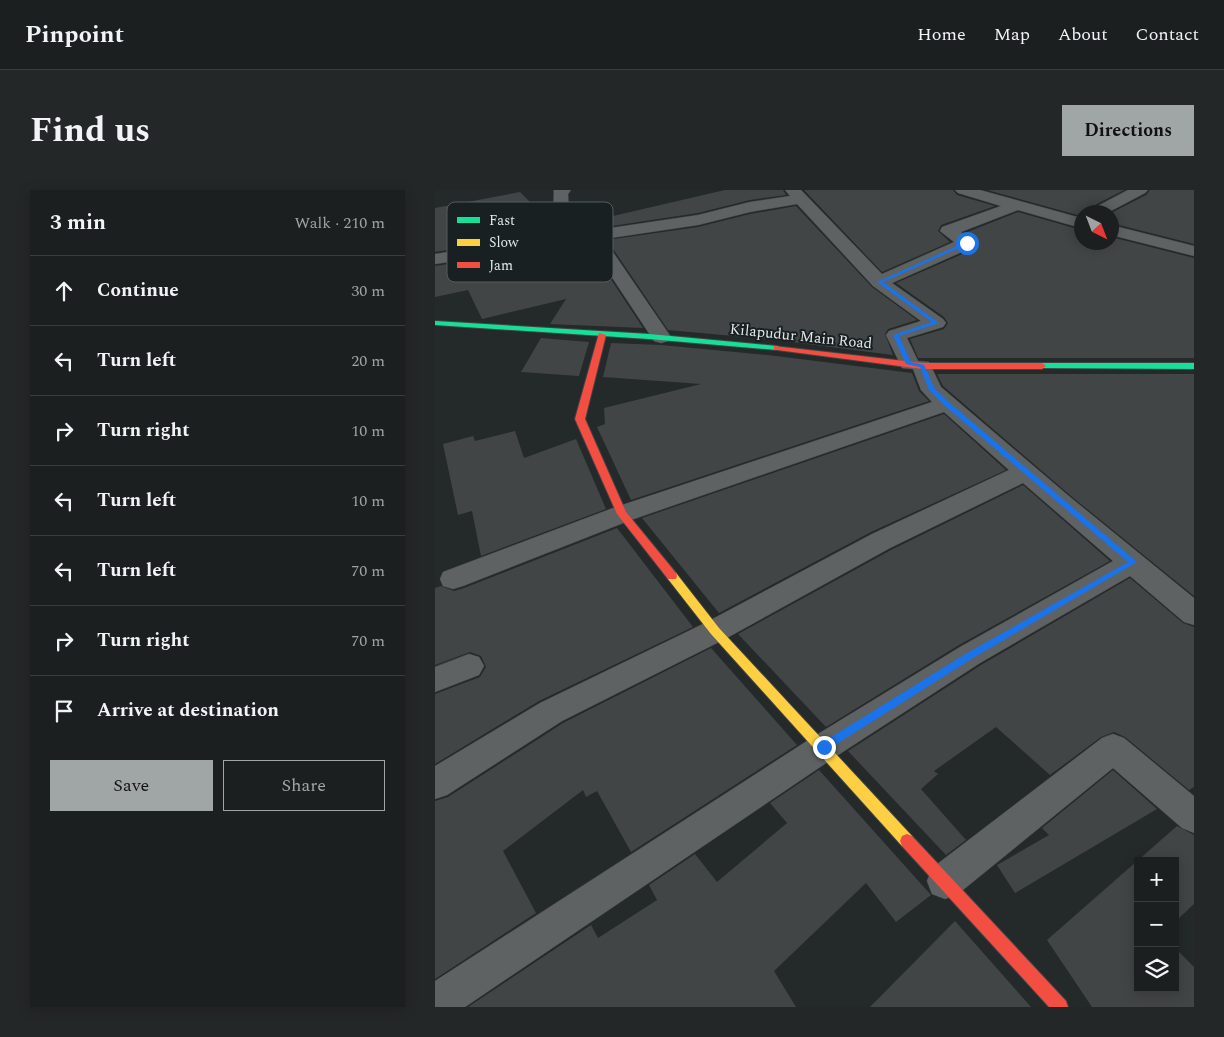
<!DOCTYPE html>
<meta charset="utf-8">
<style>
body{margin:0;font-family:Spectral,serif;background:#242728;color:#f1f3f6}
.controls{position:absolute;right:15px;bottom:15px;display:grid;overflow:hidden;border-radius:0px;box-shadow:0 2px 12px #0003}
.controls button{width:45px;height:45px;display:grid;place-items:center;padding:0;border:0;border-bottom:1px solid #393d3d;background:#1b1f1f;color:#f1f3f6;font:25px sans-serif}
.compass{position:absolute;left:639px;top:15px;width:45px;height:45px;border-radius:50%;background:#1b1f1f;box-shadow:0 2px 12px #0003;rotate:138deg}
.stop{position:absolute;width:15px;height:15px;margin:-11px;border:4px solid #1a73e8;border-radius:50%;background:#fff}
.stop.end{background:#1a73e8;border-color:#fff;box-shadow:0 1px 5px #0008}
.list{margin:0;padding:0;list-style:none}
h2{display:flex;justify-content:space-between;align-items:center;height:65px;margin:0;padding:0 20px;font-size:21px}
h2 small{font-size:16px;font-weight:400;color:#a0a2a4}
.list li{display:grid;grid-template-columns:32px 1fr auto;gap:15px;align-items:center;box-sizing:border-box;height:70px;padding:0 20px;border-top:1px solid #393d3d}
.list b{display:block;font-size:19px;white-space:nowrap}
.list em{font-size:16px;font-style:normal;color:#a0a2a4}
.actions{display:flex;gap:10px;padding:15px 20px}
.actions a{flex:1;padding:11px 0;border:1px solid #a0a5a6;border-radius:0px;text-align:center;font-size:18px;color:#a0a5a6}
.actions .main{background:#a0a5a6;color:#111}
.icon{flex:none;width:28px;height:28px;fill:none;stroke:currentColor;stroke-width:2;stroke-linecap:round;stroke-linejoin:round}
.map{position:relative;flex:none;width:759px;height:817px;overflow:hidden;border-radius:0px}
header{display:flex;align-items:center;gap:30px;box-sizing:border-box;height:70px;padding:0 25px;background:#1b1f1f;border-bottom:1px solid #393d3d}
header strong{font-size:24px}
nav{display:flex;gap:28px;margin-inline-start:auto;font-size:18px}
.intro{display:flex;align-items:center;justify-content:space-between;box-sizing:border-box;height:120px;padding:0 30px}
h1{margin:0;font-size:35px}
.button{padding:12px 22px;border-radius:0px;background:#a0a5a6;color:#111;font-size:18px;font-weight:700}
main{display:flex;gap:30px;padding:0 30px}
aside{flex:1;background:#1b1f1f;border-radius:0px;box-shadow:0 2px 12px #0003}
.map>svg:first-child{display:block}
.building{fill:#424546}
.lines{fill:none;stroke-linecap:round;stroke-linejoin:round}
.street-casing{stroke:#414445;stroke-width:1}
.fast-casing{stroke:#414445;stroke-width:2}
.slow-casing{stroke:#414445;stroke-width:2}
.jam-casing{stroke:#414445;stroke-width:2}
.street{fill:#5f6262;fill-rule:evenodd}
.fast{fill:#16e098;fill-rule:evenodd}
.slow{fill:#ffcf43;fill-rule:evenodd}
.jam{fill:#f24e42;fill-rule:evenodd}
.route{fill:#1a73e8}
.labels{text-anchor:middle;stroke-width:4;stroke-linejoin:round;paint-order:stroke}
.far-street-label{font-size:15px;fill:#e3e8e9;stroke:#192021}
.key{fill:#192021;stroke:#565c5d;stroke-width:1}
.key-label{font-size:14px;fill:#e3e8e9}
</style>
<header>
<strong>Pinpoint</strong>
<nav><a>Home</a><a>Map</a><a>About</a><a>Contact</a></nav>
</header>
<div class="intro"><h1>Find us</h1><a class="button">Directions</a></div>
<main>
<aside>
<h2>3 min<small>Walk · 210 m</small></h2>
<ul class="list">
<li><svg class="icon" aria-label="ahead" viewBox="0 0 24 24"><path d="M12 20V5M6 11l6-6 6 6"/></svg><div><b>Continue</b></div><em>30 m</em></li>
<li><svg class="icon" aria-label="left" viewBox="0 0 24 24"><path d="M17 20v-9H6M10 6l-5 5 5 5"/></svg><div><b>Turn left</b></div><em>20 m</em></li>
<li><svg class="icon" aria-label="right" viewBox="0 0 24 24"><path d="M7 20v-9h11M14 6l5 5-5 5"/></svg><div><b>Turn right</b></div><em>10 m</em></li>
<li><svg class="icon" aria-label="left" viewBox="0 0 24 24"><path d="M17 20v-9H6M10 6l-5 5 5 5"/></svg><div><b>Turn left</b></div><em>10 m</em></li>
<li><svg class="icon" aria-label="left" viewBox="0 0 24 24"><path d="M17 20v-9H6M10 6l-5 5 5 5"/></svg><div><b>Turn left</b></div><em>70 m</em></li>
<li><svg class="icon" aria-label="right" viewBox="0 0 24 24"><path d="M7 20v-9h11M14 6l5 5-5 5"/></svg><div><b>Turn right</b></div><em>70 m</em></li>
<li><svg class="icon" aria-label="arrive" viewBox="0 0 24 24"><path d="M6 21V4h12l-3 4 3 4H6"/></svg><div><b>Arrive at destination</b></div></li>
</ul>
<div class="actions"><a class="main">Save</a><a>Share</a></div>
</aside>
<div class="map">
<svg width="759" height="817" viewBox="0 0 759 817">
<rect width="100%" height="100%" fill="#242929"/>
<path class="building" d="M290 0H348L351 5 315 10 263 23 137 42 136 26 173 18 178 26Z
M369 0H518L522 5 560 16 506 35 503 41 515 52 447 82Z
M552 0H689L656 17 653 22H646V26Z
M715 0H759V54L676 33V23L711 5Z
M85 2 113 30H116V44L0 62V18Z
M361 16 437 97 482 130 453 139 450 144 458 165 333 149 233 140 172 50 263 37 315 24Z
M583 22 646 40V52H676V47L759 68V168H483L475 149 509 139 513 133 509 127 461 93 539 59 542 53 530 43Z
M152 53 208 138 115 134 131 109 47 129 33 100 0 107V76Z
M106 148 154 152 144 186 86 182Z
M176 153 226 155 333 165 477 183 484 201 494 211 196 310 162 237 170 234 169 218 266 194 168 187Z
M502 184H759V406L636 306 508 196Z
M509 224 571 280 436 342 284 423 207 328Z
M80 241 89 268 141 249 171 319 46 366 37 321 23 325 8 254 38 246 40 251Z
M588 295 675 371 524 455 391 537 303 444 456 360Z
M182 338 258 437 104 511 0 574V504L45 487 51 477 46 466 35 462 0 475V398L6 396 19 401 29 398Z
M695 388 748 433 759 437V597L754 600 690 547 679 542 666 547 615 585 561 537 499 581 503 584 486 599 531 650 511 665 413 561 546 475Z
M276 458 362 555 196 662 162 601 151 607 148 600 68 661 101 723 0 789V611L13 607 128 533Z
M384 580 496 705 461 732 431 693 339 781 361 817H33L156 735 163 748 222 710 214 695 260 664 282 692 352 633 335 613Z
M678 580 722 619 580 703 562 675 614 645 607 638Z
M742 636 759 645V714L740 732V671H703V798H740V758L759 777V817H657L612 750Z
M520 731 596 817H435Z"/>
<g class="lines">
<g class="street-casing">
<path id="street" d="M119 0H136L133 4 135 44 263 25 315 12 355 6 350 0H366L447 84 519 52 505 41 507 37 566 16 523 3 520 0H545L646 28V38L583 20 526 42 540 53 538 57 457 93 508 129 511 133 508 137 472 148 483 171 494 172 506 197 520 209 635 307 759 408V435L749 432 695 386 545 473 400 567 30 817H0V791L378 547 525 457 678 371 588 293 455 358 290 449 127 531 12 605 0 609V576L105 513 270 433 437 344 574 280 509 222 196 330 28 396 18 399 8 396 5 389 8 382 178 318 497 212 486 200 478 179 467 178 451 145 454 141 486 131 438 96 362 14 315 22 263 35 169 49 236 147 233 151 226 153 219 151 153 51 0 74V64L118 46Z
M693 0H713L710 3 674 22H655L657 19Z
M676 35 759 56V66L676 45Z
M34 464 44 467 49 476 44 485 0 502V477Z
M678 544 689 548 759 606V643L747 638 678 578 523 704 510 709 497 704 492 691 497 678 667 548Z"/>
</g>
<g class="fast-casing">
<path id="fast" d="M0 131 214 144 342 156 346 158 342 160 214 149 0 135Z
M607 173H759V179L604 178 603 176Z"/>
</g>
<g class="slow-casing">
<path id="slow" d="M237 382 241 383 284 438 477 646 479 651 477 656 472 658 467 656 276 444 233 389 232 386 233 383Z"/>
</g>
<g class="jam-casing">
<path id="jam" d="M164 143 171 145 150 229 191 322 241 383 242 386 241 389H233L182 324 140 229Z
M339 156 487 173H607L611 176 607 179H487L342 160H339Z
M472 644 477 646 631 811 633 817H614L467 656 465 651 467 646Z"/>
</g>
<use href="#street" class="street"/>
<use href="#fast" class="fast"/>
<use href="#slow" class="slow"/>
<use href="#jam" class="jam"/>
</g>
<path class="route" d="M531 52 535 53 448 92 504 133 464 146 476 172 489 175 500 199 515 213 702 372 538 468 389 562 385 560V554L532 463 693 372 510 216 494 200 485 177 471 174 458 145 497 132 442 92Z"/>
<g class="labels">
<g class="far-street-label">
<text transform="translate(366 146) rotate(6)" y="5">Kilapudur Main Road</text>
</g>
</g>
<rect x="12" y="12" width="166" height="80" rx="8" class="key"/>
<rect x="22" y="27" width="23" height="6" fill="#16e098"/>
<rect x="22" y="49" width="23" height="7" fill="#ffcf43"/>
<rect x="22" y="72" width="23" height="6" fill="#f24e42"/>
<g class="key-label">
<text x="54" y="35">Fast</text>
<text x="54" y="57">Slow</text>
<text x="54" y="80">Jam</text>
</g>
</svg>
<div class="controls">
<button>+</button>
<button>−</button>
<button><svg class="icon" aria-label="layers" viewBox="0 0 24 24"><path d="M12 4l9 5-9 5-9-5zM3 14l9 5 9-5"/></svg></button>
</div>
<svg class="compass" viewBox="-18 -18 36 36"><path d="M0-13l5 13h-10z" fill="#e53935"/><path d="M0 13l5-13h-10z" fill="#a0a2a4"/></svg>
<div class="stop" style="left:532px;top:53px"></div>
<div class="stop end" style="left:389px;top:557px"></div>
</div>
</main>
